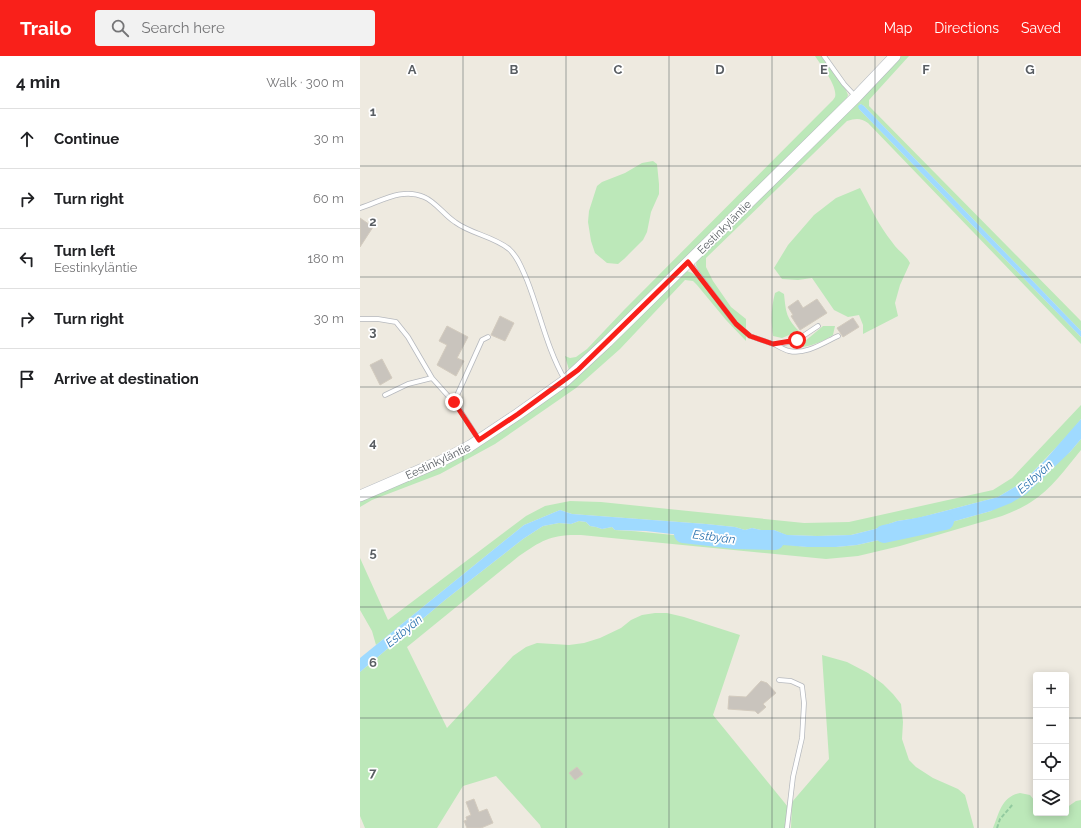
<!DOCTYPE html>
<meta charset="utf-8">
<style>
body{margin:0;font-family:Raleway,sans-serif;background:#f2f2f2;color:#202124}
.controls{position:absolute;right:12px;bottom:12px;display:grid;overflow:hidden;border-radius:4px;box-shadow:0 2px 10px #0003}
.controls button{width:36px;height:36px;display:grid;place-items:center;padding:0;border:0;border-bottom:1px solid #e0e0e0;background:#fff;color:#202124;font:20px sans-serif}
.stop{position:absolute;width:12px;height:12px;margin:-9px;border:3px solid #f9201a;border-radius:50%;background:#fff}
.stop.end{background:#f9201a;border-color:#fff;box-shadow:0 1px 4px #0008}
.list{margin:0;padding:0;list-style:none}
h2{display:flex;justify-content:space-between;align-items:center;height:52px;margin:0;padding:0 16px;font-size:17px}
h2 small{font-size:13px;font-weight:400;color:#757577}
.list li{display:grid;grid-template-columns:26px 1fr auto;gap:12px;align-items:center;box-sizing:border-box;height:60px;padding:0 16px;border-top:1px solid #e0e0e0}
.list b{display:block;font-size:15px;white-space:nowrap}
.list p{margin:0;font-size:13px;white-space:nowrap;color:#757577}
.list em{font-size:13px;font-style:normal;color:#757577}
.icon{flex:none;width:22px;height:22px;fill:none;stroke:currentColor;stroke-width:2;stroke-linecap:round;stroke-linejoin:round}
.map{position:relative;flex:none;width:721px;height:772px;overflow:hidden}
header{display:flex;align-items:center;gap:24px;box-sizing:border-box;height:56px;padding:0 20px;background:#f9201a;color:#fff}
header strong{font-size:19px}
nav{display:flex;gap:22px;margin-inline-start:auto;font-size:14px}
.search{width:280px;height:36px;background:#f2f2f2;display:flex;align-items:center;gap:10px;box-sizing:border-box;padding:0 14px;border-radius:4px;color:#757577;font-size:15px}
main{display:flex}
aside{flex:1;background:#fff}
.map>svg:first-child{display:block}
.green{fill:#bce8b9}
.water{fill:#9fdaff}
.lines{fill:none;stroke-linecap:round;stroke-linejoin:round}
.river{stroke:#9fdaff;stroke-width:18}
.building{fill:#c9c4bd;stroke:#d3cbbe}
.lane-casing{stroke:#b6b9be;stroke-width:5.5}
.secondary-casing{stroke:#b6bbc1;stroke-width:12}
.path{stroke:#92ca9f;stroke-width:2;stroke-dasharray:4 2;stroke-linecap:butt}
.lane{stroke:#fff;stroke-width:4}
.secondary{stroke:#fff;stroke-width:11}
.route{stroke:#f9201a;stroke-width:5}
.grid{fill:none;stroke:#595e63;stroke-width:1;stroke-opacity:0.55}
.labels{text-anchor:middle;stroke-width:3.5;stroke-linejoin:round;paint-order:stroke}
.street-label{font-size:11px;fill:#595e63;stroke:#fff}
.water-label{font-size:12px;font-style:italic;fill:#3076b1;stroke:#fff}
.grid-label{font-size:13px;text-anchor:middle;font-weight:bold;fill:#595e63;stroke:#fff;stroke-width:3.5;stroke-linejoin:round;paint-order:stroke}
</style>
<header>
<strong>Trailo</strong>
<div class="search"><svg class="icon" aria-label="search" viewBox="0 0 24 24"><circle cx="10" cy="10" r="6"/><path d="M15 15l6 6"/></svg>Search here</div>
<nav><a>Map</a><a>Directions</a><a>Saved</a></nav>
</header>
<main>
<aside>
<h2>4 min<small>Walk · 300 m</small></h2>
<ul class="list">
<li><svg class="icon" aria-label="ahead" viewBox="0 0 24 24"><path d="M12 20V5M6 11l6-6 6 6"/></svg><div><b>Continue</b></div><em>30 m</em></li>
<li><svg class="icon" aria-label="right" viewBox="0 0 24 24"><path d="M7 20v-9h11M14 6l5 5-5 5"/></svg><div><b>Turn right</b></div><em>60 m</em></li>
<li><svg class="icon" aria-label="left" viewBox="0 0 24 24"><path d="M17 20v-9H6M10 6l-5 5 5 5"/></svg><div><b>Turn left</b><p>Eestinkyläntie</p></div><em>180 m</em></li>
<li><svg class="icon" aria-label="right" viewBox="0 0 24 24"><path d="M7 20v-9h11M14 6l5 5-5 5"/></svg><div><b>Turn right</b></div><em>30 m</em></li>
<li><svg class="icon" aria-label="arrive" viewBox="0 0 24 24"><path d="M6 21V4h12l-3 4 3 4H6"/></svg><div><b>Arrive at destination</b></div></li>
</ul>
</aside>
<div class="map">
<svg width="721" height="772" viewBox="0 0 721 772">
<rect width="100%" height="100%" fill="#eeeae0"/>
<path class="green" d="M455 0H461L486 34 488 39 487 42 233 294 209 314 205 300 210 302 216 301 227 293 264 254 471 46C473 44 474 43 475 41 478 30 460 8 455 0Z
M541 0H549L509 44V50L721 265V275L504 50 500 48 499 53 721 281V288L508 67C501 62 496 62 487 65L346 202V211L353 225 371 251 386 263V273L374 263 341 219 336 209 337 203 483 59 494 51 496 47Z
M293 105 297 108 299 128V138L291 156 287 176 283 184 264 203 258 208 247 207 235 197 231 185 228 166 229 155 237 130 242 126 265 117 282 107Z
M500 132C510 150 519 170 532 186 538 195 545 198 550 207L540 229 535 247 538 260 503 278V269L499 259 488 261 474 254 452 222 438 224 422 223 414 212 428 189 454 159 476 142Z
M327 215 332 217 339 223 376 271 386 279V285L366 264 337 229 333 225 325 224 260 293 216 332 135 388 80 418 12 444 0 451V445L66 417 108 396 220 317 262 279 322 217Z
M419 235 424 238C426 256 426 262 439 275L422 282 413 280C411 265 411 252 415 237Z
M463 270H475L473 279C464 285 454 289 443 291L444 286Z
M721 349V363L711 376 663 426 638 441 558 462 537 465 515 473 491 479 457 480 426 479 414 474H401L392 472 385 474 375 471 346 468 212 458 200 454 164 469 16 589 12 575 0 554V502L28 564 166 460 185 450 210 445 241 446 444 467 489 466 633 434 652 422Z
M721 383V394C706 412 691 434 671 446 662 452 652 456 642 460L540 490 498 500 466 503 221 479C192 478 182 484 159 500L47 591 87 672 153 600 166 591 177 587 209 589 224 587 240 582 261 572 271 564 282 559 295 557H307L324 561 380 579 353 659 428 751 426 772H181L180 769 136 720 103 730 77 772H5L0 760V616L85 544 163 483 183 470 199 467 211 468 219 465 226 466 230 470 236 471 242 473 252 471 255 474C282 475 309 479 336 481 352 482 363 477 379 483L447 491H476L497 489 528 482 551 472 588 467 631 455 710 396Z
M462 599 487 606 508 617 523 628 533 638 541 648 543 666 542 683 549 704 556 711 573 722 598 733 605 739 614 772H431L432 746 469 703Z
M660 737 670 739 675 745 676 757H706V752L716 745 721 744V772H633C639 757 642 740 660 737Z"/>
<path class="water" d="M501 48 504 50 721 275V281L499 53 498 50Z
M721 363V383L710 396 666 438 651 447 631 455 588 467 551 472 528 482 497 489 476 491H447L411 488 379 483 369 479 338 481 286 475 255 474 252 471 242 473 236 471 230 470 226 466 219 465 211 468 199 467 183 470 163 483 85 544 0 616V602L164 469 200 454 212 458 346 468 375 471 385 474 392 472 401 474H414L427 479 457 480 491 479 515 473 537 465 558 462 638 441 663 426 685 404Z"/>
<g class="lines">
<path class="river" d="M323 478 376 484 415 485
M524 478 585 465"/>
</g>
<path class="building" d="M0 162 13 171 0 191Z
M457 243 467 257 440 274 431 260 433 259 428 251 438 244 443 252Z
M140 260 154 267 145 285 131 279Z
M493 262 499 271 483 281 477 272Z
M87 270 108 281 97 302 104 305 96 320 77 309 87 289 79 285Z
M22 303 32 322 20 329 10 309Z
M401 625 407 627 416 637 403 648 406 651 398 658 395 655 368 653 369 640 386 641Z
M217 711 223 718 215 724 209 717Z
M114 743 119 756 127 753 133 767 121 772H107L104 765 107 764 106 761 111 759 106 746Z"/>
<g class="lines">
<g class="lane-casing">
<path id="lane" d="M464 0 484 28 496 41
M0 152C20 146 42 131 64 141 76 146 84 159 95 166 111 178 133 180 149 193 158 201 162 213 167 224 180 257 187 293 205 324
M329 206 375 267 390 280 413 288 424 287 437 284 458 270
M0 263H18L36 266 48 281 72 322
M414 288C418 290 424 294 429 295 446 299 463 287 478 280
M25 339 48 328 72 322 98 351 119 384
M94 346 122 284 128 281
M419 624 431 625 442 630 444 647 442 682 433 721 427 772"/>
</g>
<g class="secondary-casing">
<path id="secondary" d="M0 440 81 405 110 390 158 358 206 324 247 286 496 41 535 0"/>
</g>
<path class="path" d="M637 772 640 763 653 748"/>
<use href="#lane" class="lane"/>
<use href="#secondary" class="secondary"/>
</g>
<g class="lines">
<path class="route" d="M94 346 119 384 158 358 218 314 328 206 376 268 390 280 413 288 437 284"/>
</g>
<path class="grid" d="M103 0V772M206 0V772M309 0V772M412 0V772M515 0V772M618 0V772M0 110H721M0 221H721M0 331H721M0 441H721M0 551H721M0 662H676M706 662H721"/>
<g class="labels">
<g class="street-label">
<text transform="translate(364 171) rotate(-45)" y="4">Eestinkyläntie</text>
<text transform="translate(78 405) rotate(-25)" y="4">Eestinkyläntie</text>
</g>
<g class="water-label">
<text transform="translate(675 421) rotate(-42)" y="4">Estbyån</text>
<text transform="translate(354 481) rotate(7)" y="4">Estbyån</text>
<text transform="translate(44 575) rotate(-39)" y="4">Estbyån</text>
</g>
</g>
<g class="grid-label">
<text x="52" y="18">A</text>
<text x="154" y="18">B</text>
<text x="258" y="18">C</text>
<text x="360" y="18">D</text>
<text x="464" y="18">E</text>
<text x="566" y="18">F</text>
<text x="670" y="18">G</text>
<text x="13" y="60">1</text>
<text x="13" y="170">2</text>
<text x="13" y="280">3</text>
<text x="13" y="391">4</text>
<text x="13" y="501">5</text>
<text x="13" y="611">6</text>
<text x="13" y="721">7</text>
</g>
</svg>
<div class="controls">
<button>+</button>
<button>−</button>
<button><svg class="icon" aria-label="locate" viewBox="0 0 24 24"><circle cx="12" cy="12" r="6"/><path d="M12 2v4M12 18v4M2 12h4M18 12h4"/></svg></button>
<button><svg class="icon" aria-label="layers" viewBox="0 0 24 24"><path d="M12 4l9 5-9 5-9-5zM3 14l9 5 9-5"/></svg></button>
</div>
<div class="stop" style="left:437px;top:284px"></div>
<div class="stop end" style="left:94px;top:346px"></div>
</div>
</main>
